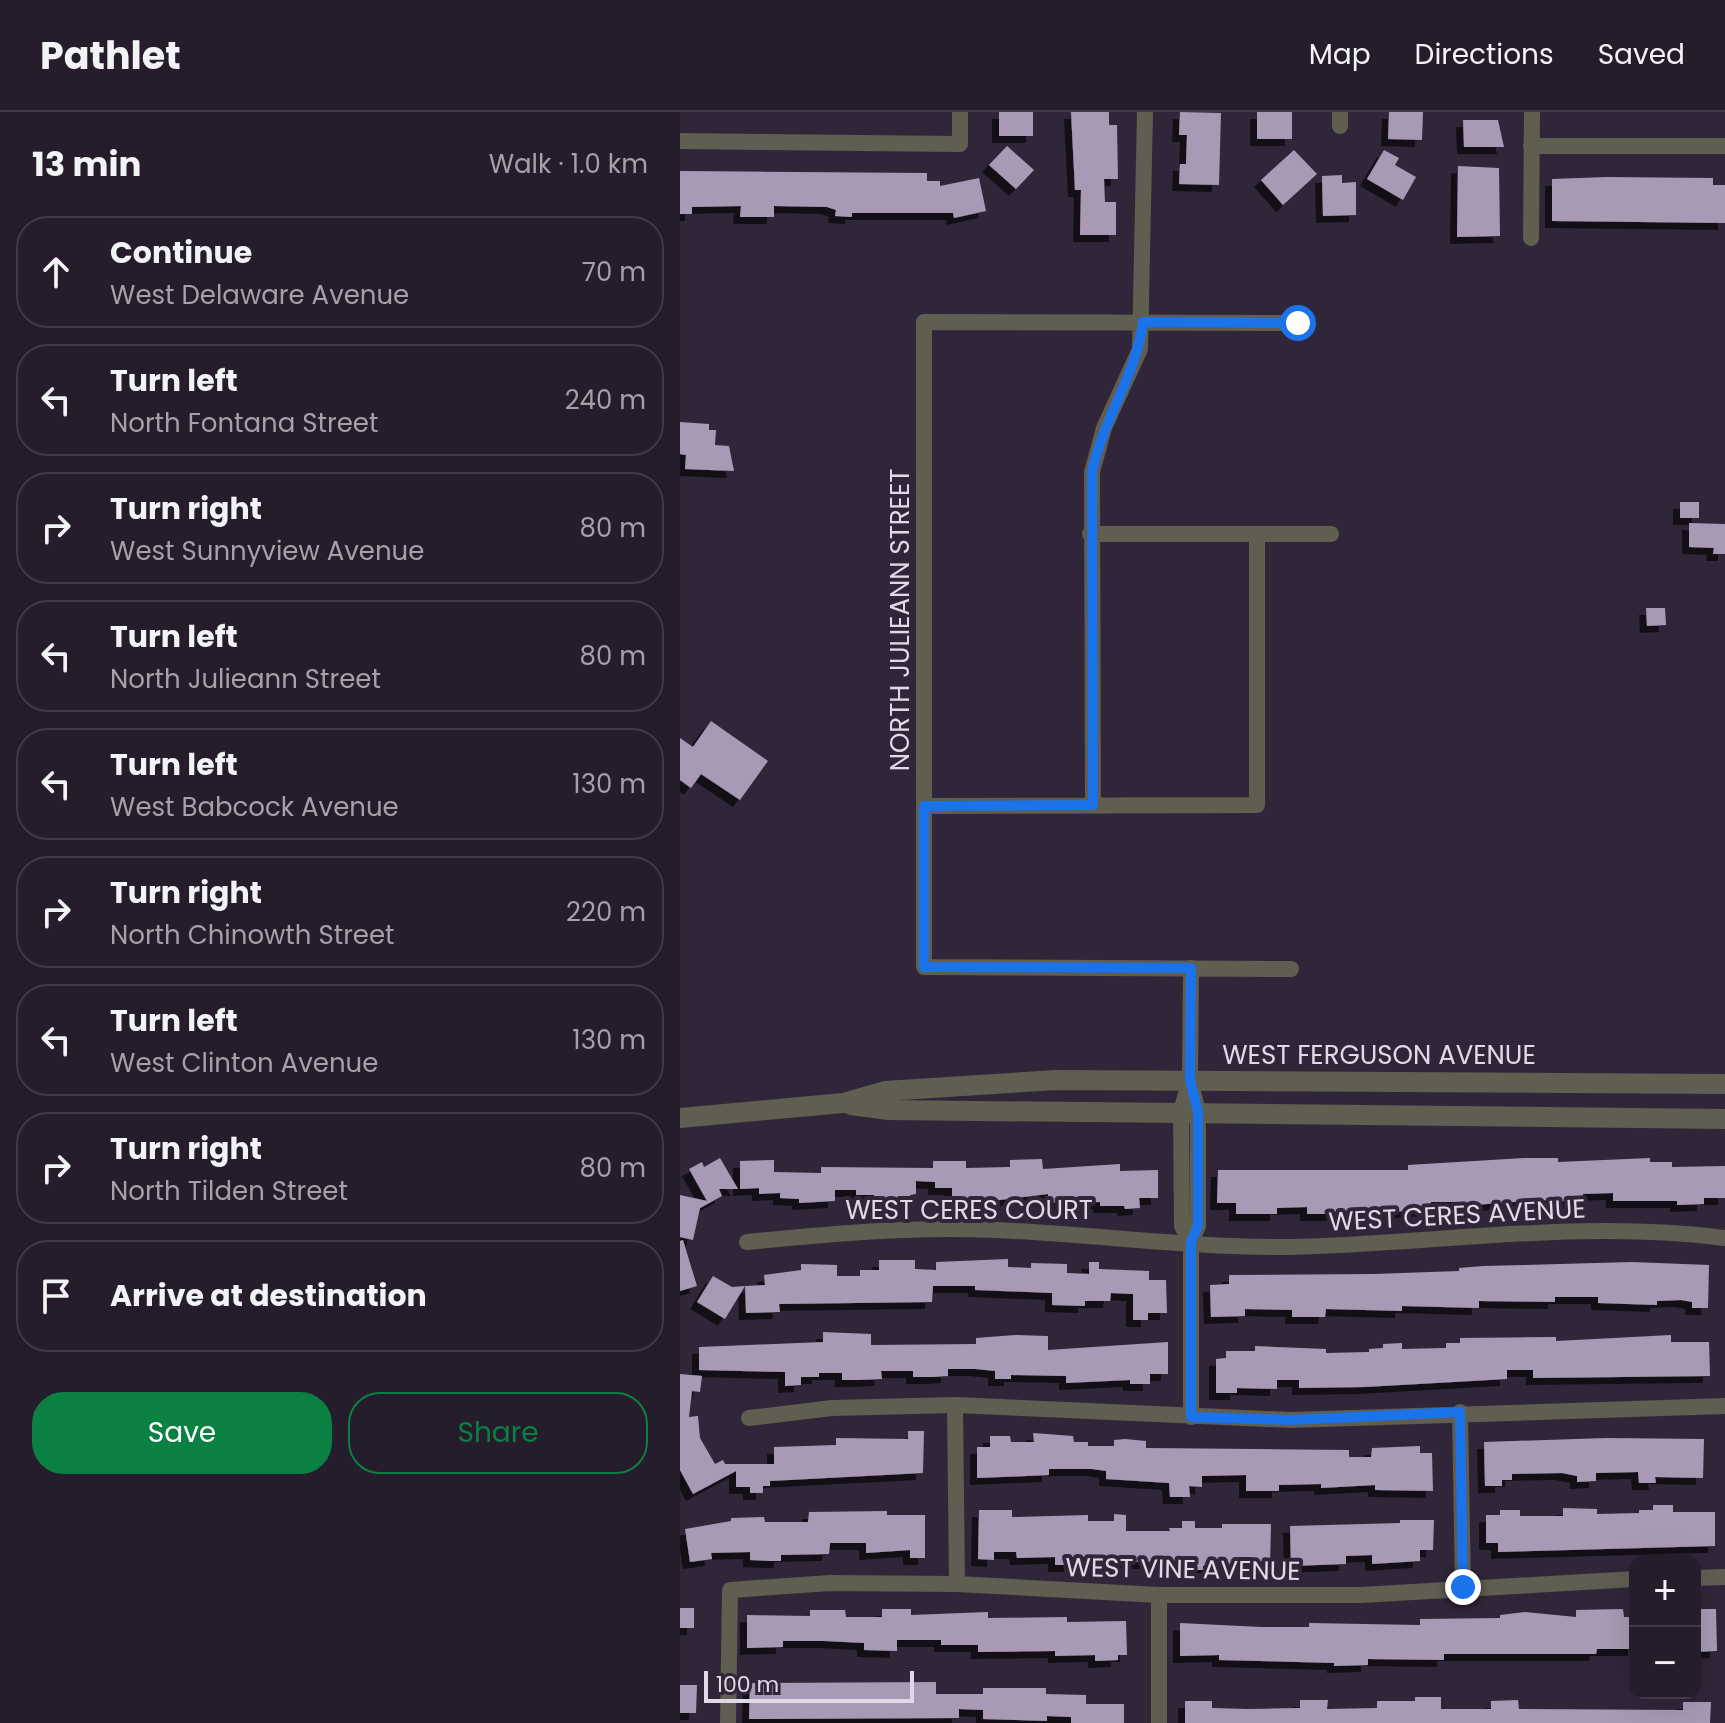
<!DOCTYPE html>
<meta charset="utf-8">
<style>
body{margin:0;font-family:Poppins,sans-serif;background:#2d2534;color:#f1f3f6}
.controls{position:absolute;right:24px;bottom:24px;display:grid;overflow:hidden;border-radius:16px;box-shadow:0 8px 32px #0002}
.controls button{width:72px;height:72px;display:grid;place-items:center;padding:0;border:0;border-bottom:2px solid #423a48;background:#251c2c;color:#f1f3f6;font:40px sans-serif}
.scale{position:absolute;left:24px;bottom:20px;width:210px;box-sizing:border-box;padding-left:8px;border:4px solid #e1d9e7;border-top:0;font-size:22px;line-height:28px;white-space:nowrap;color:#e1d9e7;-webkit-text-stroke:6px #31253a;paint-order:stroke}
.stop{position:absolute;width:24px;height:24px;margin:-18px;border:6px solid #1a73e8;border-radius:50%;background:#fff}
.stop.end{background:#1a73e8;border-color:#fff;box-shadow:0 2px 8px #0008}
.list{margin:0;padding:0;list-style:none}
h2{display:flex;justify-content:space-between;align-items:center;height:104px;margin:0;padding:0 32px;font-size:34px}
h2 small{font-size:26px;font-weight:400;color:#a3a1a9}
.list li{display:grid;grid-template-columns:52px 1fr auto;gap:24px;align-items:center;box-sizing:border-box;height:112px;margin:0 16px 16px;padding:0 16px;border:2px solid #423a48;border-radius:32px}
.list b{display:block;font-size:30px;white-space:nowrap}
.list p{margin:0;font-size:26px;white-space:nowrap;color:#a3a1a9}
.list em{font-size:26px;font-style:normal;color:#a3a1a9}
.actions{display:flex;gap:16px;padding:24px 32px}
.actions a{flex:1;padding:18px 0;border:2px solid #0b8043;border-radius:32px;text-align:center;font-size:28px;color:#0b8043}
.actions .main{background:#0b8043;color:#fff}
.icon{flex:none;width:44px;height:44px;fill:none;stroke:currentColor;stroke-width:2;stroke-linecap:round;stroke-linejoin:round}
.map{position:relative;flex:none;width:1045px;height:1611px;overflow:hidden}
header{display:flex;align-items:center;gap:48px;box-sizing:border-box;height:112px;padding:0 40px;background:#251c2c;border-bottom:2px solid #423a48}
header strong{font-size:38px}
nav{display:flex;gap:44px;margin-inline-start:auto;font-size:28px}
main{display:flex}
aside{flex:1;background:#251c2c}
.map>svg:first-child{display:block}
.building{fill:#a89ab4;filter:url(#shadow)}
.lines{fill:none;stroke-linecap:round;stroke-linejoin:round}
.minor{stroke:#605d51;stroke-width:16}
.tertiary{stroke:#605d51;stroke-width:20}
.route{stroke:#1a73e8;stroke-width:10}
.labels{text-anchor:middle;stroke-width:8;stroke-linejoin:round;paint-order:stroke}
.street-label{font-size:26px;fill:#e1d9e7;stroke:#31253a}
</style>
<header>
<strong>Pathlet</strong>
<nav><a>Map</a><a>Directions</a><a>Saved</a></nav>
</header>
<main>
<aside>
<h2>13 min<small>Walk · 1.0 km</small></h2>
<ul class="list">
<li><svg class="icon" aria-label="ahead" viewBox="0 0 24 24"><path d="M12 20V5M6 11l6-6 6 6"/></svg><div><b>Continue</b><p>West Delaware Avenue</p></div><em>70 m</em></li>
<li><svg class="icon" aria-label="left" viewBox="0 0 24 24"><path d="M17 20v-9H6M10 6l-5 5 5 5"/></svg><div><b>Turn left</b><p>North Fontana Street</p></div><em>240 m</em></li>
<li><svg class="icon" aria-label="right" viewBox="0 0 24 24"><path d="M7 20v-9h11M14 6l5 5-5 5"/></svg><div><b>Turn right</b><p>West Sunnyview Avenue</p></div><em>80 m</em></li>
<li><svg class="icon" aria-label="left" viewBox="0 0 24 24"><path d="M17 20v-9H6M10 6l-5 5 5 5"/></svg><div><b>Turn left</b><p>North Julieann Street</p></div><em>80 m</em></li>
<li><svg class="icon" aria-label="left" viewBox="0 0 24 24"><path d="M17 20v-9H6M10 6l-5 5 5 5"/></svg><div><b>Turn left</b><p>West Babcock Avenue</p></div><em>130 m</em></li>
<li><svg class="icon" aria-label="right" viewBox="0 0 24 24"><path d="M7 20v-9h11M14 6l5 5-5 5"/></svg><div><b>Turn right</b><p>North Chinowth Street</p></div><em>220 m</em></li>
<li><svg class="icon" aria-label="left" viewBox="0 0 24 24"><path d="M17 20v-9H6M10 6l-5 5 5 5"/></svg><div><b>Turn left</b><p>West Clinton Avenue</p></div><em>130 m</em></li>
<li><svg class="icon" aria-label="right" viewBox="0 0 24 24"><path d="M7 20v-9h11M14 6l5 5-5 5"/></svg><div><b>Turn right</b><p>North Tilden Street</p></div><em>80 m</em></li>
<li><svg class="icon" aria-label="arrive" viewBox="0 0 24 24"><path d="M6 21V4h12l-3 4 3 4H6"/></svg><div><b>Arrive at destination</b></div></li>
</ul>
<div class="actions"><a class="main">Save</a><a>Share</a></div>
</aside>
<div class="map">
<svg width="1045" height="1611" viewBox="0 0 1045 1611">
<defs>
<filter id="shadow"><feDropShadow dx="-7" dy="7" stdDeviation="0" flood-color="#0009"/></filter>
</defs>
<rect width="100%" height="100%" fill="#31253a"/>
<path class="building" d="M319 0H353V24H319Z
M391 0H429V13H437L438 67H424L425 90H436V123H400L401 78H395Z
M500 0 541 1 539 73 499 72 500 52H506L507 23H499Z
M577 0H612V27H577Z
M709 0H743L742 28 708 27Z
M783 8H818L824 35H784Z
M327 34 354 58 336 77 309 53Z
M614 38 637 62 603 93 581 68Z
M704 38 719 46 715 53 736 65 723 88 687 67Z
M778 54 819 56 820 124 777 125Z
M0 59 247 61V69H260V74L299 66 306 99 274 106 273 101H172V105L155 104 156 98 147 95 94 94V105H60L61 94 12 95V102H0Z
M662 63V71L676 70V103L643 104 642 64Z
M926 65 1033 66V73H1045V111L872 109V67Z
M0 310 29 312V318H36L35 333 49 334 54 359 5 357 6 343 0 342Z
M1000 390H1019V406H1000Z
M1009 411 1045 412V442H1033L1034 436 1009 435Z
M966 496H985L986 513 967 514Z
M31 609 88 649 60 688 21 662 11 676 0 668V626L13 635Z
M40 1046 58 1077H39L42 1084 20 1096 13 1128 0 1125V1083L27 1089 9 1057 22 1050 24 1055Z
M844 1046H878V1050L970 1046V1050H992V1055L1045 1054V1086H1024V1092L997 1093V1089H933V1081L903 1082V1090L861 1088 781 1094V1090H751V1097L687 1102H627V1095L597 1096V1102H556V1091H537L538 1058H728V1053Z
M362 1047 363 1057 440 1052V1059L478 1058V1086H459L460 1096 445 1097 444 1094H420V1090L368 1091V1082L304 1090V1087L272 1086V1076H255V1070L236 1069V1082L230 1083V1087H194V1083H176V1078H155V1089L119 1091V1087L100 1086V1081L79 1082V1076L60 1077V1049L94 1048V1060L141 1061V1055L253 1056V1049H286V1056L330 1055V1048Z
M3 1128 17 1174 0 1179V1129Z
M328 1147V1155L351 1156V1151L387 1152V1161L409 1162V1150H419V1157L469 1159V1168H486L487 1201H468V1208H453V1182L431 1181 430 1189H405V1194L372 1193V1181L295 1178V1174H253L252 1190 99 1192 100 1200 66 1201 65 1174 85 1173 84 1163 121 1158V1152L157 1153V1164H180V1158H199V1148H235V1157L256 1158V1150Z
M952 1150 1029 1153 1028 1196H1012V1190L1001 1188 977 1189V1193L918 1191V1185H875V1190L799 1189V1196L722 1194V1199L646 1197 645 1205H612V1198L565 1197V1204L531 1205 530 1173 549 1172V1163L694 1162 779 1159V1156L803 1154Z
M33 1164 52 1175 65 1174 45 1207 17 1190Z
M143 1220 191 1222V1233L296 1232V1226L335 1223 368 1224V1238L488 1230V1262H470V1272H450V1268L386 1271V1264L331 1263V1267H315V1259L296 1257H268V1264L253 1265H233V1259H201L202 1267 177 1268H162V1261H139V1265H121V1273L105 1274V1260L19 1258V1235L143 1230Z
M991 1223V1230H1029L1030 1264 853 1266V1258H827V1267L685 1275 619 1276V1268H597V1277L557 1276V1281H536V1247L546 1246V1239H575V1234L646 1237V1241L689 1240V1237L703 1236V1232L722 1231V1237L766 1236V1231H780V1226L876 1225V1229Z
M0 1262 22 1264 20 1280 12 1279 9 1305 18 1304 20 1326 35 1352 43 1348 45 1352H94V1335L156 1333V1326L228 1327V1319H244L243 1361 90 1369V1374H83V1381H70V1375H56V1359L13 1382 0 1358Z
M353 1321 393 1324 394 1330H408V1334H434V1328L445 1327 466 1329V1336L669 1338V1345H691L692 1336 740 1334V1341H752L753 1379 695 1378V1373L641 1376V1372L599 1373V1379H566V1363L522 1364V1375L509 1374 510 1385H490L489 1371 426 1367V1359L412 1357H369V1363L297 1366V1335H310V1324H330L331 1330H354Z
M926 1326 1024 1327 1023 1366 975 1365 976 1371H959L958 1360 916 1361V1369L897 1370V1364L882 1361 832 1362V1368H822V1374H805L804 1330Z
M973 1393H993V1400H1035V1434L818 1440V1431H806V1403H820V1398H840V1404H883V1396L917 1397V1402L959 1401V1398H973Z
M299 1398H332V1405L408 1403V1409H434V1402L446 1403V1419H490L489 1416H502V1409H515V1416H542V1412H591L590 1454H523V1458H508V1450H413V1445H390L391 1453H375V1445L337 1446 336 1440H314V1448L298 1447Z
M207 1399V1403H245V1446H230V1438L186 1441V1431H150L149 1442 101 1443V1449H90L70 1448V1440L31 1441 32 1447 10 1450 5 1417 51 1409V1406L84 1405 85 1410H128L129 1400Z
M720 1408H754L753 1438H740V1449L692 1452V1443L666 1444V1452L611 1454 610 1414 720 1411Z
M0 1496H14V1516H0Z
M202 1497H231V1503L308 1500V1506L387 1505V1510L446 1509 447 1543H438V1548L415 1549V1543L375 1544V1539L298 1540V1533H261V1528H217V1539L184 1538V1531L145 1529H103V1535L67 1536V1503L130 1504V1498H165L166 1505H202Z
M943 1497 944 1505H955V1537H917L916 1542H764V1548L688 1547V1553L654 1554V1551L539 1548V1543L500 1544V1511L581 1515H629V1511L740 1513V1507L820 1506V1503L845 1500 896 1505V1498Z
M1015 1497H1036L1037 1539 1015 1540Z
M256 1570V1582H303V1576H366V1582L406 1583V1592H444V1611H391V1605L367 1604V1609L303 1607V1598L279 1597V1606L69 1607 70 1571Z
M0 1573H17L16 1601H0Z
M735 1585H761V1597H811V1589L838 1588 839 1597 1003 1598V1590H1031L1030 1611H505V1589H532V1596L568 1597 620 1596V1588H648L647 1597 697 1596V1589H735Z"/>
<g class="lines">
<path class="minor" d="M660 0V14
M0 29 280 32V0
M851 34H1045
M851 126 852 0
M410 422H651
M413 693 412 360 424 316 460 237 465 0
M244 694 577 693V422
M511 856 510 968 518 1000V1114L511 1130V1305
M611 857 244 855V210L618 211
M510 968 501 999 502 1114 511 1130
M67 1130C149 1122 232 1114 315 1118 413 1122 512 1136 610 1135 754 1132 901 1107 1045 1126
M275 1293 277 1472
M780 1300 783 1475
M69 1306 152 1296 275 1293 611 1308 1045 1294
M1015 1466 1045 1465
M479 1483V1611
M48 1611 50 1478 150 1471 277 1472 479 1483H681L955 1467"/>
<path class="tertiary" d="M171 993 209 998 1045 1007
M0 1006 163 991 205 979 376 968 1045 972"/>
</g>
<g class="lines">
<path class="route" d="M618 211 463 210C456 264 423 307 412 360L413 693 244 694V855L511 856 510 968 518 1000V1114L511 1130V1305L611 1308 780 1300 783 1475"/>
</g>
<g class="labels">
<g class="street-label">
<text transform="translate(220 508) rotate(-90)" y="9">NORTH JULIEANN STREET</text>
<text x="699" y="952">WEST FERGUSON AVENUE</text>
<text x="289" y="1107">WEST CERES COURT</text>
<text transform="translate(777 1103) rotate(-3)" y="9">WEST CERES AVENUE</text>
<text transform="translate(503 1457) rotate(1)" y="9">WEST VINE AVENUE</text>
</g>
</g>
</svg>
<div class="controls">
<button>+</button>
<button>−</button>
</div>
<div class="scale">100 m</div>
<div class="stop" style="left:618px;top:211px"></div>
<div class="stop end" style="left:783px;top:1475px"></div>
</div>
</main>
